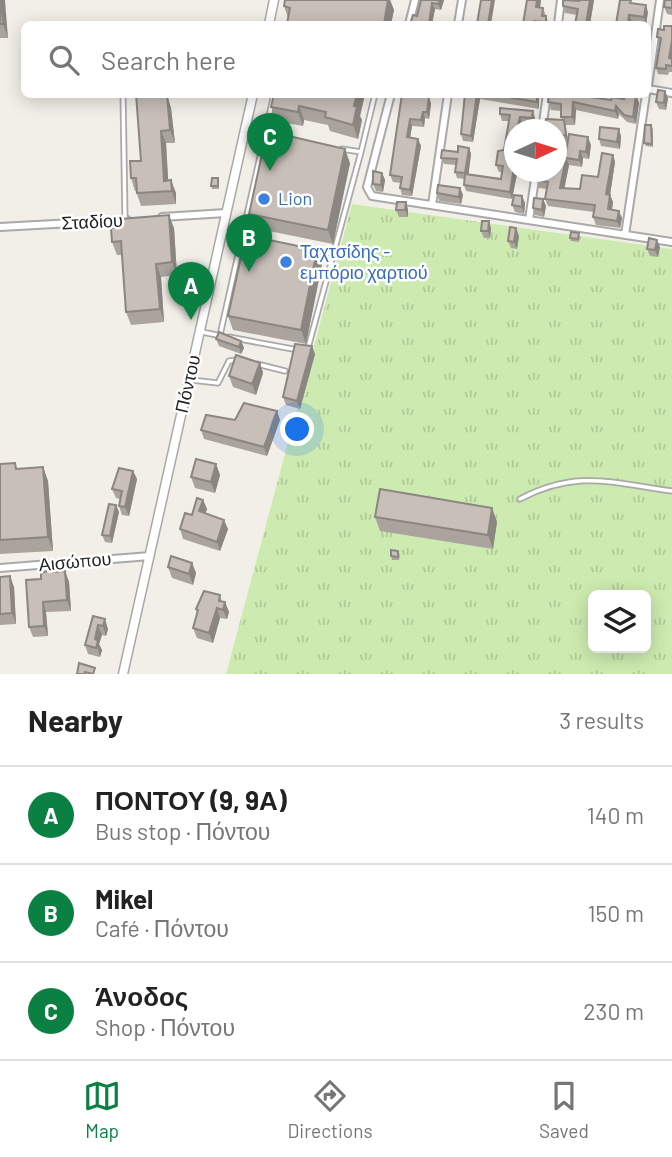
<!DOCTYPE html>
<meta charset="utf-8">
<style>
body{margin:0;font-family:Barlow,sans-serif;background:#f2f2f2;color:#222}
.controls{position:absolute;right:21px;bottom:21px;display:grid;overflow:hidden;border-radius:10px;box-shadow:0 4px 18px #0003}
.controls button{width:63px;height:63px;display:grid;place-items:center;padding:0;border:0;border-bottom:2px solid #e0e0e0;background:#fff;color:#222;font:35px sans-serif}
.compass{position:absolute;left:504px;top:119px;width:63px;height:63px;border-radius:50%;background:#fff;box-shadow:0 4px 18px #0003;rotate:86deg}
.you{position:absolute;left:298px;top:430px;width:24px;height:24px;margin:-18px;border:5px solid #fff;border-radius:50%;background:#1a73e8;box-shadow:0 0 0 10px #1a73e833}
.badge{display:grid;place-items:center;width:46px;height:46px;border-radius:50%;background:#0b8043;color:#fff;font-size:23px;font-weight:700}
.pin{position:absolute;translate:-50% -58px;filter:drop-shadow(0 2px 4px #0008)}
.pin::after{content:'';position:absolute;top:37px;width:24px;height:21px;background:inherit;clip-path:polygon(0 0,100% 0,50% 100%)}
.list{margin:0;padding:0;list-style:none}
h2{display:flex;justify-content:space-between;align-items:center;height:91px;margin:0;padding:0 28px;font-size:30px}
h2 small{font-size:23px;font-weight:400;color:#767676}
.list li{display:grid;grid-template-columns:46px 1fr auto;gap:21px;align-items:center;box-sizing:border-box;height:98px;padding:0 28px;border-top:2px solid #e0e0e0}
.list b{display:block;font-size:26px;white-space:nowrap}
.list p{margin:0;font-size:23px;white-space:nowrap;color:#767676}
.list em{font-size:23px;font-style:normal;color:#767676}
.icon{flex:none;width:38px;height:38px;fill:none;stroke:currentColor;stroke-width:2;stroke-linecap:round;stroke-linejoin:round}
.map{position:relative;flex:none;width:672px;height:674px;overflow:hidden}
.search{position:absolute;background:#fff;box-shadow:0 4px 18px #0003;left:21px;right:21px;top:21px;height:77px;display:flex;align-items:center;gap:18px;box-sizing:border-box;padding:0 24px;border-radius:10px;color:#767676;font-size:26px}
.sheet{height:385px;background:#fff}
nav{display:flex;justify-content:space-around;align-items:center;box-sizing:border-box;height:98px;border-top:2px solid #e0e0e0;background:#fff;font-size:19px;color:#767676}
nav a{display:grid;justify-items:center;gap:4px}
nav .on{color:#0b8043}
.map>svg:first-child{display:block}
.grass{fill:url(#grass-tufts);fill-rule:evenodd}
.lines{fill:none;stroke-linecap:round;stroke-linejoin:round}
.service-casing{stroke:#a9a9a9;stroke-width:7}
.minor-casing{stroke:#a9a9a9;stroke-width:10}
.tertiary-casing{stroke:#a9a9a9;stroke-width:11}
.service{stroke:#fff;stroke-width:3.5}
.minor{stroke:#fff;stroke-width:6}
.tertiary{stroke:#fff;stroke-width:8}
.wall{fill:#aba49e}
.shaded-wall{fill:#8b8681}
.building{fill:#c7bfb8;stroke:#8b8681;stroke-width:2}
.shop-dot{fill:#3f7fe0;stroke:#fff;stroke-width:2.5}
.labels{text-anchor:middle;stroke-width:5;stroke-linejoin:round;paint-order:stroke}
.shop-label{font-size:18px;fill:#366cbe;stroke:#fff;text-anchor:start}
.street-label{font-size:18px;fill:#222;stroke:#fff}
</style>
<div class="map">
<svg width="672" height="674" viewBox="0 0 672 674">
<defs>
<pattern id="grass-tufts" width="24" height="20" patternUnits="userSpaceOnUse" patternTransform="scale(1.75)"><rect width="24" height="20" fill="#cdebb0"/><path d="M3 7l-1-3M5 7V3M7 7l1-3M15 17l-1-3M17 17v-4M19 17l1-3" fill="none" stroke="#b0c997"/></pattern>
</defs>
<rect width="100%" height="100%" fill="#f2efe9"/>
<path class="grass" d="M352 204 672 249V674H226ZM593 595H646V648H593Z"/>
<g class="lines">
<g class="service-casing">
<path id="service" d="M123 94 125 220
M246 132 266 135
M342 149 361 152 375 94
M224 232 244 236
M314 250 333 254
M202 332 222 336
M220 335 274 94
M229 337 298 350
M308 348 361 152
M257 364 285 371
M191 380 218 383 229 361 236 360
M520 499C577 469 612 483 672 491"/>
</g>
<g class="minor-casing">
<path id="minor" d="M409 24 415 0
M458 24 462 0
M558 24 561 0
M648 86 660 0
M648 89 672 93
M391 94 367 187 372 196 672 242
M542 130 547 94
M432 205 448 94
M162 217 226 213
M529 220 536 172
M0 227 127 220
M625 235 646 94
M0 568 150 556"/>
</g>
<g class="tertiary-casing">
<path id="tertiary" d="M269 24 274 0
M123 674 253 94"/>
</g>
<use href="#service" class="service"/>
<use href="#minor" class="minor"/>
<use href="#tertiary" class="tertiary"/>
</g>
<path class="wall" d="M0 0 8 38H0Z
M285 0H390L394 10 391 24H287L288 18 284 6Z
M421 0H444L441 10 435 9 432 24H410L417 16Z
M527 0H541L540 8H543L549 24H523Z
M579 0H594L590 24 577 15 565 13 563 6 579 1Z
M672 0V15L667 14 664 7Z
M634 3 648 12 646 24 632 22 631 24H616Z
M672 26V72H669L668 75 658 74 656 68 660 44 657 37 664 30Z
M665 91 668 98 666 110 659 109 656 102Z
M136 94H174L167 96 171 108 175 143H166L168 180 176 193V204L141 206 136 191H135L131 178 141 161Z
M274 94H365L360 116 362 120 358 139 330 131 328 125 304 120 303 126 276 121 271 107Z
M402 94H427V97H429L431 104 429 119 425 118 424 127 412 126 410 137 418 139 421 146 412 196 402 195 400 188 401 183 393 182 390 175Z
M455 94H539V109L480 99 473 142 463 141 461 134 464 97 455 96Z
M636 95 639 103 636 124 627 122 619 114 618 119 576 110 575 125H565L568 140 591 145 589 159 583 158 582 167 569 165 564 188 580 189 598 177 613 155 615 162 610 195 613 202 612 210 622 218 620 228 596 225 593 217 594 212 548 206 545 199 547 189 539 188 537 180 550 176 566 152 567 143 556 141V130L562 120 561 111 551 110 548 102 593 98 611 100 624 99Z
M500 114 535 118 534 125 522 124 514 130V172H531L530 176 517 174 512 199 466 191 464 185 465 179 457 178 455 172 456 165 444 164 441 158 469 148 471 154 468 175 501 179 502 172H499L496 165 504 150 509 121H502Z
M651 125 653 129V147L646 146 644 143Z
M621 136 620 149 601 146 599 139Z
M350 163 333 244 254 228 249 214Z
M382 173 385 180 383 192 376 191 373 184Z
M219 181V189H212L211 186Z
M460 188 463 195 461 204 439 201 437 193Z
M522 196 525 203 524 214 515 212 512 205Z
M543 199 546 206 544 217 535 215 533 208Z
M408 209V217H399L396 210Z
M174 228 177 275 161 277 164 322 131 325 126 312 122 255H117L112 242Z
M491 228 490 238H484L481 231Z
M519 236 517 249 511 248 508 241Z
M580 236 579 242 571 241 570 238Z
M660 247 658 257 650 256 647 249Z
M317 250 322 264 306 344 233 330 228 316Z
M216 339 241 341 244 348 241 354 219 346Z
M315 354 300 409 286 405 283 397Z
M260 363 263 373 256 395 233 387 229 376Z
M277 411 280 420 267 456 204 439 201 430 235 420Z
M0 464 17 469 43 467 48 481 53 551 0 554Z
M216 464 220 475 215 493 195 488 191 477Z
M133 471 137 479 129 516 122 515 119 506 120 499 116 498 112 489Z
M203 500 207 509 205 514 228 529 220 551 183 539 180 529Z
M116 505 119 512 112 543 105 542 102 535Z
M492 508 497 522 493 549 380 531 375 517Z
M398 551 400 555 399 560H392L391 556Z
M192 563 196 573 193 585 172 578 168 567Z
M53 569 54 572 65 571 69 582 71 611 46 612 48 636 33 637 29 627 41 579Z
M0 577 14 587 16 624 0 625Z
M220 595 222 602H225L229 612 227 619 220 618 213 643 197 638 193 628 197 614 196 609Z
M93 616 108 629 106 636 102 635 99 644 102 650 100 657 88 654 85 645Z"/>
<path class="shaded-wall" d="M1 0H5L8 38 3 24Z
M388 0H390L394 10 391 24H384Z
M440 0H444L441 10 438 4Z
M492 0H495L491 24H488Z
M537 0H541L539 14 536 7Z
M590 0H594L590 24H586Z
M432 3 435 9 432 24H429Z
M646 5 648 12 646 24 644 17Z
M629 15 632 22 631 24H628Z
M671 40 672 42V59L669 58Z
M665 91 668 98 666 110 664 103Z
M357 94H365L360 116 362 120 358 139 353 125 354 106Z
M477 94H478L480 99 473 142 471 136Z
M537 94H539V109L537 102Z
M167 95 171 108 175 143 170 130Z
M636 95 639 103 636 124 633 117Z
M429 97 431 104 429 119 427 112Z
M573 102 576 110 575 125 572 117Z
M299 106 304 120 303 126 298 112Z
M616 106 619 114 618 119 615 111Z
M533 111 535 118 534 125 532 118Z
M423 112 425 118 424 127 421 120Z
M520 117 522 124 521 130H517Z
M410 119 412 126 409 144 407 137Z
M564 120 566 127 568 143 566 136Z
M619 129 621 136 620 149 617 142Z
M161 131 166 143 169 194 164 181Z
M588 137 591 145 589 159 586 152Z
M418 139 421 146 412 196 410 190Z
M469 148 471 154 468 179 465 173Z
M345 149 350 163 333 244 328 230Z
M580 151 583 158 582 167 579 160Z
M613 155 615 162 610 195 613 202 611 216 608 209 606 194Z
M566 158 569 165 563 196 560 188Z
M514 167V172H516L517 174 512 199 510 192Z
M382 173 385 180 383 192 381 185Z
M171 180 176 193V204L172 191Z
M460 188 463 195 461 204 459 197Z
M522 196 525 203 524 214 522 207Z
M543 199 546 206 544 217 542 210Z
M406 202 408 209V217L405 210Z
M619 211 622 218 620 228 617 221Z
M169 215 174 228 177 275 172 262Z
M489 221 491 228 490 238 488 231Z
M516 228 519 236 517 249 514 242Z
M657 240 660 247 658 257 655 250Z
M317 250 322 264 306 344 301 330Z
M156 264 161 277 164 322 160 309Z
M241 341 244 348 241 354 239 347Z
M312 346 315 354 300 409 297 401Z
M260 363 263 373 256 395 252 384Z
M277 411 280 420 267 456 264 447Z
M216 464 220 475 215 493 211 482Z
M43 467 48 481 53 551 48 537Z
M133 471 137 479 129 516 125 507Z
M203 500 207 509 203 521 199 511Z
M116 505 119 512 112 543 110 536Z
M492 508 497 522 493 549 488 535Z
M224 520 228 529 220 551 217 542Z
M192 563 196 573 193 585 189 574Z
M65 571 69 582 71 611 67 600Z
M10 576 14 587 16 624 12 613Z
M43 602 46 612 48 636 44 626Z
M225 602 229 612 227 619 223 610Z
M217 608 220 618 213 643 209 633Z
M105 619 108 629 106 636 103 626Z
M98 625 102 635 99 644 102 650 100 657 95 639Z"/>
<path class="building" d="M0 0H1L3 24H0Z
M285 0H388L384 24H287L290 8 284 6Z
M421 0H440L438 4 432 3 429 24H410L413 15 417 16Z
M481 0H492L488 24H462V22L477 24Z
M527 0H537L536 7 543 8 542 16H546V22L534 21V24H523Z
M563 0 579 1V0H590L586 24H575L578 9 563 6Z
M620 0H631L630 3 646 5 644 17 629 15 628 24H616Z
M665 0H672V8L664 7Z
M664 26H672V40L669 58 672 59V66L666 65V69L656 68 661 38 657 37 658 29 664 30Z
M658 90 665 91 664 103 656 102Z
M136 94 167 95 170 130 161 131 164 181 171 180 172 191 137 193 136 178H131L130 161H141Z
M274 94H357L354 106H357L353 125 325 117 326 112 299 106 298 112 271 107Z
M402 94H424V96L429 97 427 112H423L421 120 410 119 407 137 418 139 410 190 400 188 402 177 390 175Z
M465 94H477L471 136 461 134Z
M491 94H537V102Z
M549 94H589V97L611 100 612 97 624 99 625 94 636 95 633 117 624 115 616 106 615 111 573 102 572 117H561V104L548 102Z
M500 108 533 111 532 118 520 117 517 130H514V167L510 192 464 185 465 174 501 179 503 166 496 165 498 151 504 150 510 115 500 114Z
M546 119 564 120 566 136 556 134V130H543Z
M645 125H651L652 144 644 143Z
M600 127 619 129 617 142 599 139Z
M267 131 345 149 328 230 249 214Z
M569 134 588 137 586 152 580 151 579 160 566 158 560 188 580 189 582 175 598 177 602 153 613 155 606 194 610 195 608 209 619 211 617 221 593 217 595 205 545 199 548 182 537 180 538 174 550 176 551 172H556V150L566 152Z
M458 146 469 148 465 173 455 172 457 159 441 158 442 150 458 152Z
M373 171 382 173 381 185 373 184Z
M212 178H218V186H211Z
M438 185 460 188 459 197 437 193Z
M514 195 522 196V207L512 205Z
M534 198 543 199 542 210 533 208Z
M397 202H406L405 210H396Z
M169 215 172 262 156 264 160 309 126 312 121 241 112 242 111 228 120 227V219Z
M482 221H489L488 231H481Z
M510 227 516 228 514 242 508 241Z
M571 232 579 233 578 239 570 238Z
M246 235 317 250 301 330 228 316Z
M649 238 657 240 655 250 647 249Z
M219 332 241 341 239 347 216 339Z
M295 344 312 346 297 401 283 397Z
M236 355 260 363 252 384 229 376Z
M244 403 277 411 264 447 201 430 206 415 235 420Z
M196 459 216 464 211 482 191 477Z
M15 463 16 469 43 467 48 537 0 540V464Z
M119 468 133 471 125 507 119 506 122 491 112 489Z
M380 489 492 508 488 535 375 517Z
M197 498 203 500 199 511 224 520 217 542 180 529 185 513 192 515Z
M109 504 116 505 110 536 102 535Z
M391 550 398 551V557L391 556Z
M171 556 192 563 189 574 168 567Z
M53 569V572L65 571 67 600 43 602 44 626 29 627 26 580 41 579V573Z
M10 576 12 613 0 614V577Z
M204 591 220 595 219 601 225 602 223 610 217 608 209 633 193 628 198 610 196 609Z
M93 616 105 619 103 626 98 625 95 639 98 641 96 648 85 645Z
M79 663 95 668 93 674 85 672V674H77Z"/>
<g class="shop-dot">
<circle cx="264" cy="199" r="7"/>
<circle cx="286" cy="262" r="7"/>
</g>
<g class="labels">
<g class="shop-label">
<text x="278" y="205">Lion</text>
<text x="300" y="258">Ταχτσίδης -<tspan x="300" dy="21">εμπόριο χαρτιού</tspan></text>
</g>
<g class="street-label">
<text transform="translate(92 222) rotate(-3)" y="6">Σταδίου</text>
<text transform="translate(188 384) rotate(-77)" y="6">Πόντου</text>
<text transform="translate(75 562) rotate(-5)" y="6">Αισώπου</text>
</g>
</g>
</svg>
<div class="controls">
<button><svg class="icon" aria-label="layers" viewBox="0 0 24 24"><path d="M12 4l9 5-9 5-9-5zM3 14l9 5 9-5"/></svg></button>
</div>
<svg class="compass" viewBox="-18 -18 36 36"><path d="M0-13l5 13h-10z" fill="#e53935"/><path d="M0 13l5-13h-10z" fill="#767676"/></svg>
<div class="you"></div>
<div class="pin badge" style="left:191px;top:320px">A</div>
<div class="pin badge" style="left:249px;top:272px">B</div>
<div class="pin badge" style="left:270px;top:171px">C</div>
<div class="search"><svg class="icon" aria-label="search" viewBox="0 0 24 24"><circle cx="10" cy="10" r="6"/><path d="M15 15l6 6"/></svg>Search here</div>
</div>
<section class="sheet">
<h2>Nearby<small>3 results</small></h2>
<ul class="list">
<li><span class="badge">A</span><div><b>ΠΟΝΤΟΥ (9, 9Α)</b><p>Bus stop · Πόντου</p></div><em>140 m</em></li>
<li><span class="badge">B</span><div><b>Mikel</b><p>Café · Πόντου</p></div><em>150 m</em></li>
<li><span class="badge">C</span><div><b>Άνοδος</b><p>Shop · Πόντου</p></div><em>230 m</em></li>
</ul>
</section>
<nav>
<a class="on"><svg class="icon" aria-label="map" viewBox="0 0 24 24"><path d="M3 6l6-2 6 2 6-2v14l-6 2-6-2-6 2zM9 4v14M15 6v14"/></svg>Map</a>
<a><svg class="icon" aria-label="directions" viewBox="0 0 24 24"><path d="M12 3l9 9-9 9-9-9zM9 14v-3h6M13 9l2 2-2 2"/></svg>Directions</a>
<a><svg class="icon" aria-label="saved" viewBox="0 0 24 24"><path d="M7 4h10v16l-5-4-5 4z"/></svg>Saved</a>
</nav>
